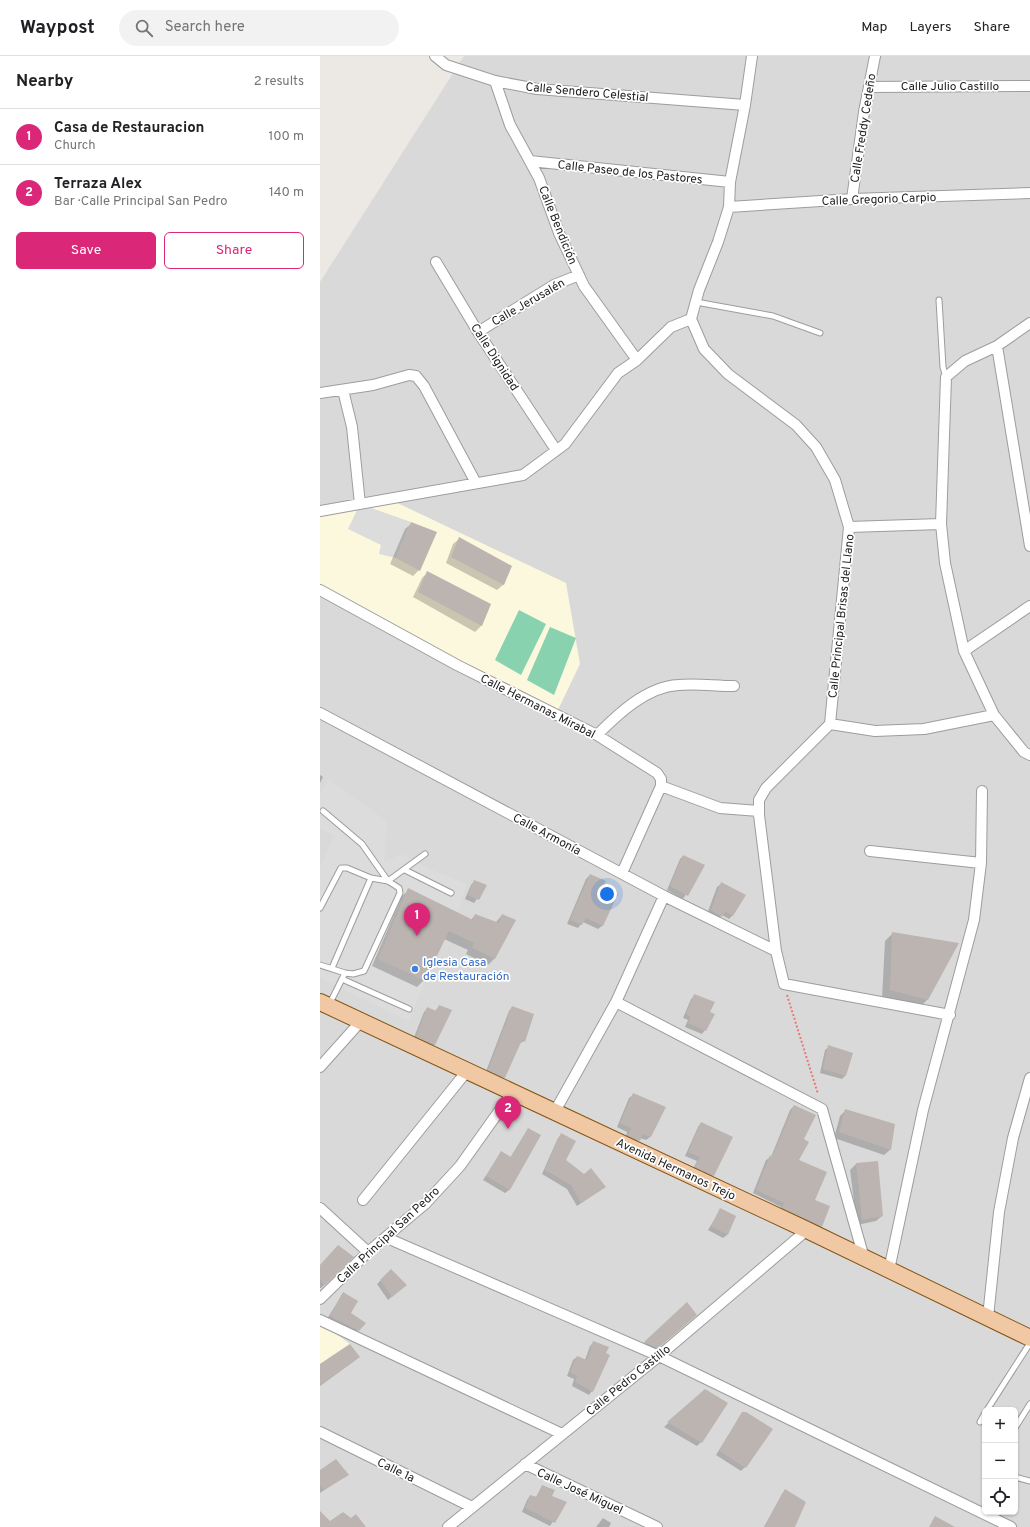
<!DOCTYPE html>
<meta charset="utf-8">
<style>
body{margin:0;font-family:Overpass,sans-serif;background:#f2f2f2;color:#202124}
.controls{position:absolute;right:12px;bottom:12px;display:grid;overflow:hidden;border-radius:6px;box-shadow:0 1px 3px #0004}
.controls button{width:36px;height:36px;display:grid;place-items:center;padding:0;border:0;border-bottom:1px solid #e0e0e0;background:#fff;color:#202124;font:20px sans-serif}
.you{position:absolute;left:287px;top:838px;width:14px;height:14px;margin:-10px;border:3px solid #fff;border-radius:50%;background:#1a73e8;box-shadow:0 0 0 6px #1a73e833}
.badge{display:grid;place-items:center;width:26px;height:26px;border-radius:50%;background:#db2777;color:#fff;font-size:13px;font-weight:700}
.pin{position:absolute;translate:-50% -33px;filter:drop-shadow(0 1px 2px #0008)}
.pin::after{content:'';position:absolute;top:21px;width:14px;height:12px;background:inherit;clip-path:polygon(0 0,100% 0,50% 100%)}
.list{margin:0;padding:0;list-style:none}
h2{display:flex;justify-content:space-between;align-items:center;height:52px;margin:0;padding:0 16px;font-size:17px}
h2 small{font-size:13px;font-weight:400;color:#757577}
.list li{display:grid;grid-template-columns:26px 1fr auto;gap:12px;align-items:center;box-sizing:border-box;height:56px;padding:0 16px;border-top:1px solid #e0e0e0}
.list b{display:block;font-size:15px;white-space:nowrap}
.list p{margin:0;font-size:13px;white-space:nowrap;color:#757577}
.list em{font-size:13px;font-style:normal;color:#757577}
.actions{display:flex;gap:8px;padding:12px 16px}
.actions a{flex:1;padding:9px 0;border:1px solid #db2777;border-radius:6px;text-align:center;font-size:14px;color:#db2777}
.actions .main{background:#db2777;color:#fff}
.icon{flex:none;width:22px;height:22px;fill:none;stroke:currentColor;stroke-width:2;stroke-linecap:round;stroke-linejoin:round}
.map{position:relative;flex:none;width:710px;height:1471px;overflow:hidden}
header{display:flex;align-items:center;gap:24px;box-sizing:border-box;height:56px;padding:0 20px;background:#fff;border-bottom:1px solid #e0e0e0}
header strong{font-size:19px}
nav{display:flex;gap:22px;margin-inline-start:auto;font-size:14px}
.search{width:280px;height:36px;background:#f2f2f2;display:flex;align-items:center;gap:10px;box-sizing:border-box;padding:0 14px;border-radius:22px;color:#757577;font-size:15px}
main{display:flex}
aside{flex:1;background:#fff}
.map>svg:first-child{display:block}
.residential{fill:#dad9d9;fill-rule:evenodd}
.education{fill:#fbf8dd}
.pitch{fill:#89d2b0}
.parking{fill:#dcdcdc}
.shadow{fill:#0003}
.building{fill:#bcb4b0}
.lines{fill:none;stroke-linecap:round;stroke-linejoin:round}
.service-casing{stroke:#9d9d9d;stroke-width:7}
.minor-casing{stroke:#9d9d9d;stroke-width:12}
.primary-casing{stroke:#835311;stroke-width:18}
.path{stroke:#e87977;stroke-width:2;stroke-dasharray:2 2;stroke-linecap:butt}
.service{stroke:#fff;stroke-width:5}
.minor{stroke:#fff;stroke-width:10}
.primary{stroke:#f0c8a4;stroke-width:16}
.shop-dot{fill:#3f7fe0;stroke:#fff;stroke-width:1.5}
.labels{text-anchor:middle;stroke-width:3.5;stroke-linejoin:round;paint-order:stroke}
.street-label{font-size:12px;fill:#1c1c1c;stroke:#fff}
.shop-label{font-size:12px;fill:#366cbe;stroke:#fff;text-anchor:start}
</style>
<header>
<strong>Waypost</strong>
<div class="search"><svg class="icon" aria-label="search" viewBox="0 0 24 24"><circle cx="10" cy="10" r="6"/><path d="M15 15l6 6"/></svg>Search here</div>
<nav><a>Map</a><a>Layers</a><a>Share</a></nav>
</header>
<main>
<aside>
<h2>Nearby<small>2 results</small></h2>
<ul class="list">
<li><span class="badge">1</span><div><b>Casa de Restauracion</b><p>Church</p></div><em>100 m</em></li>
<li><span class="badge">2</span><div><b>Terraza Alex</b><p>Bar · Calle Principal San Pedro</p></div><em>140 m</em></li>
</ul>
<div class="actions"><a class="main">Save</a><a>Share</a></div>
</aside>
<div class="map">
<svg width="710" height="1471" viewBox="0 0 710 1471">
<rect width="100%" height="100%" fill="#ece8e3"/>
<path class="residential" d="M144 0H710V1471H0V226ZM665 1354H695V1456H665Z"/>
<path class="education" d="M69 443 246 527 260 608 236 658 0 530V455Z
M0 1266 30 1288 0 1308Z"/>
<path class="pitch" d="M199 554 226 568 201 619 175 604Z
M230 571 256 582 234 639 207 624Z"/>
<path class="parking" d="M40 448 91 466 76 502 59 498 61 489 28 473Z
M8 723 67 765 64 806 83 798 105 811 147 828 138 856 88 833 58 903 105 925 89 965 0 922V812L14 779 0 773V739Z"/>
<path class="shadow" d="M91 468 99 514 93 520 70 508 85 473Z
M139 483 191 510 183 529 177 534 126 507 133 488Z
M108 516 170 549 161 570 155 576 93 541 102 522Z
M0 719 3 721 0 727Z
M363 800 384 810 363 843 347 834 360 803Z
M270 819 280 833 296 838 282 870 278 873 263 866 258 872 247 868 266 823Z
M155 825 166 830 154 847 145 843 151 829Z
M401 828 413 859 409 863 402 859 397 864 387 858 397 831Z
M89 834 151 864 155 859 176 866 182 859 175 902 168 909 146 898 148 894 124 883 104 924 97 931 52 910 82 840Z
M573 877 637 888 607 944 599 952 562 942 565 885Z
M375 940 385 974 382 978 365 971 368 964 363 962 371 943Z
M119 951 130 955 114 989 110 992 93 984 104 956 108 952 115 955Z
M192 951 204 985 199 988 184 1021 180 1025 165 1018 189 955Z
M509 991 525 1020 522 1023 500 1017 505 994Z
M313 1039 344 1051 330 1081 326 1084 320 1082 315 1088 305 1084 307 1076 297 1071 309 1042Z
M474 1050 477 1104 494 1144 501 1170 498 1174 459 1156 461 1151 433 1137 446 1104 451 1101 470 1054Z
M526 1054 570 1094 564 1099 514 1082 520 1060Z
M381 1067 393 1119 390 1123 372 1115 377 1105 365 1100 378 1071Z
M208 1073 220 1080 189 1134 185 1137 163 1124 181 1097 190 1102Z
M242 1078 245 1104 264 1119 285 1131 257 1150 247 1133 222 1118 238 1082Z
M557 1106 562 1160 556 1165 537 1169 530 1114 536 1108Z
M401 1153 415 1160 407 1179 403 1182 388 1174Z
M33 1201 1 1232H0V1210Z
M71 1215 82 1232 68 1244 57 1228Z
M23 1237 29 1257 45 1267 34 1278 7 1263Z
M367 1248 372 1263 333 1296 321 1290Z
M273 1287 272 1335 269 1339 252 1330 254 1323 247 1320 253 1304 257 1301 265 1304 270 1290Z
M39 1301 33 1306 0 1330V1309Z
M385 1334 381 1386 377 1390 344 1371Z
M422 1357 425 1411 421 1415 396 1399Z
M0 1415 27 1419 0 1437Z
M222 1430 231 1441 246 1446 230 1470 202 1456 207 1444 210 1440 216 1441Z
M465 1434 474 1471H444L462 1438Z
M283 1462 291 1467 289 1471H276Z"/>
<path class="building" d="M91 466 117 476 100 515 76 502Z
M139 481 192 510 184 529 131 501Z
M107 515 171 548 162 570 98 536Z
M363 799 385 809 368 840 350 830Z
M270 818 286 825 282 832 298 838 283 870 266 862 262 869 250 864Z
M154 824 167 829 159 844 148 839Z
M401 826 426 839 413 860 405 855 402 861 391 854Z
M88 832 153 864 155 858 179 867 182 858 196 864 175 903 152 892 154 887 129 875 105 925 58 903Z
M572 876 639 887 608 944 570 934Z
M374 938 395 946 390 956 395 958 386 975 368 967 371 961 366 958Z
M119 949 132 954 115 989 96 981 107 951 116 955Z
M192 950 214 958 205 986 202 984 185 1022 168 1014Z
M508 989 533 997 526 1020 503 1013Z
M313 1037 346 1051 331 1081 323 1078 320 1085 308 1080 311 1072 300 1067Z
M474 1049 496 1059 484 1083 489 1086 479 1104 507 1116 495 1144 510 1150 502 1171 462 1152 464 1147 436 1134 450 1099 452 1101Z
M525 1053 575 1068 571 1094 519 1076Z
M381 1066 413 1081 394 1120 375 1111 380 1101 368 1096Z
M208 1072 221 1079 190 1134 166 1120 181 1095 191 1101Z
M241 1077 256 1085 246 1104 264 1118 271 1112 286 1131 261 1147 251 1129 225 1114Z
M558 1105 563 1160 542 1164 536 1107Z
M400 1152 416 1160 408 1179 391 1170Z
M18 1189 34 1201 5 1229 0 1224V1209Z
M71 1213 87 1229 72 1241 60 1224Z
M23 1236 38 1245 31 1257 46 1267 39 1275 10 1260Z
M367 1246 377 1259 338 1292 324 1286Z
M273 1285 289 1291 286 1297 290 1299 273 1336 255 1326 257 1320 250 1316 257 1300 267 1304Z
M30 1288 40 1301 0 1329V1308Z
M385 1333 408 1347 382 1387 347 1366Z
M422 1356H426L453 1373 426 1412 399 1395Z
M16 1403 29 1419 4 1434 0 1429V1414Z
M222 1429 235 1434 232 1440 247 1446 235 1467 205 1452 210 1439 217 1441Z
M465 1433 486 1446 475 1471H445Z
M0 1455 10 1465 23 1456 31 1462 36 1458 46 1471H0Z
M615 1460 635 1471H609Z"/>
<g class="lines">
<g class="service-casing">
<path id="service" d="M619 244 623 311 626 321
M376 246 453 260 500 277
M3 755 42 788 68 825 105 798
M85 814 131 837
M0 852 21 812H27L51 822 12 912
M0 909 25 917 9 949
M25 917 33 918 44 915 80 837 79 832 68 825 51 822
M22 923 89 953
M667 1354 710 1287
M660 1366 665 1357
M695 1372 710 1348
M695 1421 710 1425"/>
</g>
<g class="minor-casing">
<path id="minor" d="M115 0 126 9 175 25 217 33 425 49
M432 0 425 49 410 126 409 151 398 186 379 234 371 263 384 293 408 318 476 369 496 391 515 424 529 471 510 668 446 732 439 744V759L456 895 464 928 630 959
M175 25 190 69 219 122 239 177 264 230 317 304
M549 31 710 30
M210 105 410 126
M532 143 544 56 555 0
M409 151 532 143 710 137
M116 206 158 276 236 394
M710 267 677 290 645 305 626 321 621 468 625 507 644 595 674 659 704 696 710 699
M158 276 234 229 259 219
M677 290 710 490
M23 334 32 371 40 448
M0 337 53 329 89 319 96 320 104 330 156 427
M0 455 203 419 245 388 298 317 317 304 351 271 371 263
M529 471 621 468
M0 534 137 609 277 679 337 717 341 723V730L302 817
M644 595 710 550
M0 657 344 840 456 895
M510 668 555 675 604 673 674 659
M277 679C298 658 326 631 358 629 376 627 395 630 414 630
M341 730 400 752 439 755
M550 795 661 807
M296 946 502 1053 544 1202
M0 1011 42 964
M234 1057 296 946 344 840
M43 1144 147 1015
M0 1152 48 1196
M67 1182 339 1300 691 1471
M569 1214 603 1054 654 864 661 807 662 735
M0 1243 48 1196 105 1148 140 1110 192 1037
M668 1261 679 1156 693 1082 710 1022
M0 1264 242 1378
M0 1376 152 1451
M205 1408 337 1471
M128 1471 339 1300 487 1174"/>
</g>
<g class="primary-casing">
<path id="primary" d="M0 946 487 1174 710 1282"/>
</g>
<path class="path" d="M467 939 498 1038"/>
<use href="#service" class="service"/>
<use href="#minor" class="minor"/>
<use href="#primary" class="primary"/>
</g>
<circle class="shop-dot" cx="95" cy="913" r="4"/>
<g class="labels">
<g class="street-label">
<text x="630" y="34">Calle Julio Castillo</text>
<text transform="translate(267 36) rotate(5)" y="4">Calle Sendero Celestial</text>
<text transform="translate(543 72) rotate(-81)" y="4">Calle Freddy Cedeño</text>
<text transform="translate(310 116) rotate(6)" y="4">Calle Paseo de los Pastores</text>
<text transform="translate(559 143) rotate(-2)" y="4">Calle Gregorio Carpio</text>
<text transform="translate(238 169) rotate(68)" y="4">Calle Bendición</text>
<text transform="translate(208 246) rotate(-30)" y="4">Calle Jerusalén</text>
<text transform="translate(175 301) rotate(57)" y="4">Calle Dignidad</text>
<text transform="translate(521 560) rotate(-84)" y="4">Calle Principal Brisas del Llano</text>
<text transform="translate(218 650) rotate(27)" y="4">Calle Hermanas Mirabal</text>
<text transform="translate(227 778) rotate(28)" y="4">Calle Armonía</text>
<text transform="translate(356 1113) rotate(25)" y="4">Avenida Hermanos Trejo</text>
<text transform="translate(68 1179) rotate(-43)" y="4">Calle Principal San Pedro</text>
<text transform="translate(308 1324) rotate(-39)" y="4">Calle Pedro Castillo</text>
<text transform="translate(76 1414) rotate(26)" y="4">Calle 1a</text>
<text transform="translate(260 1435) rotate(25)" y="4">Calle José Miguel</text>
</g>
<g class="shop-label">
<text x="103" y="910">Iglesia Casa<tspan x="103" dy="14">de Restauración</tspan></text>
</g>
</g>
</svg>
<div class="controls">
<button>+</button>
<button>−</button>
<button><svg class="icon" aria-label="locate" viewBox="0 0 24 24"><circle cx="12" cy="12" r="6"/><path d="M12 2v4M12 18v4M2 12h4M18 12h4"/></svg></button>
</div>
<div class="you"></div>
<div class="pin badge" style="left:97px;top:880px">1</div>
<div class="pin badge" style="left:188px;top:1073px">2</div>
</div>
</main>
